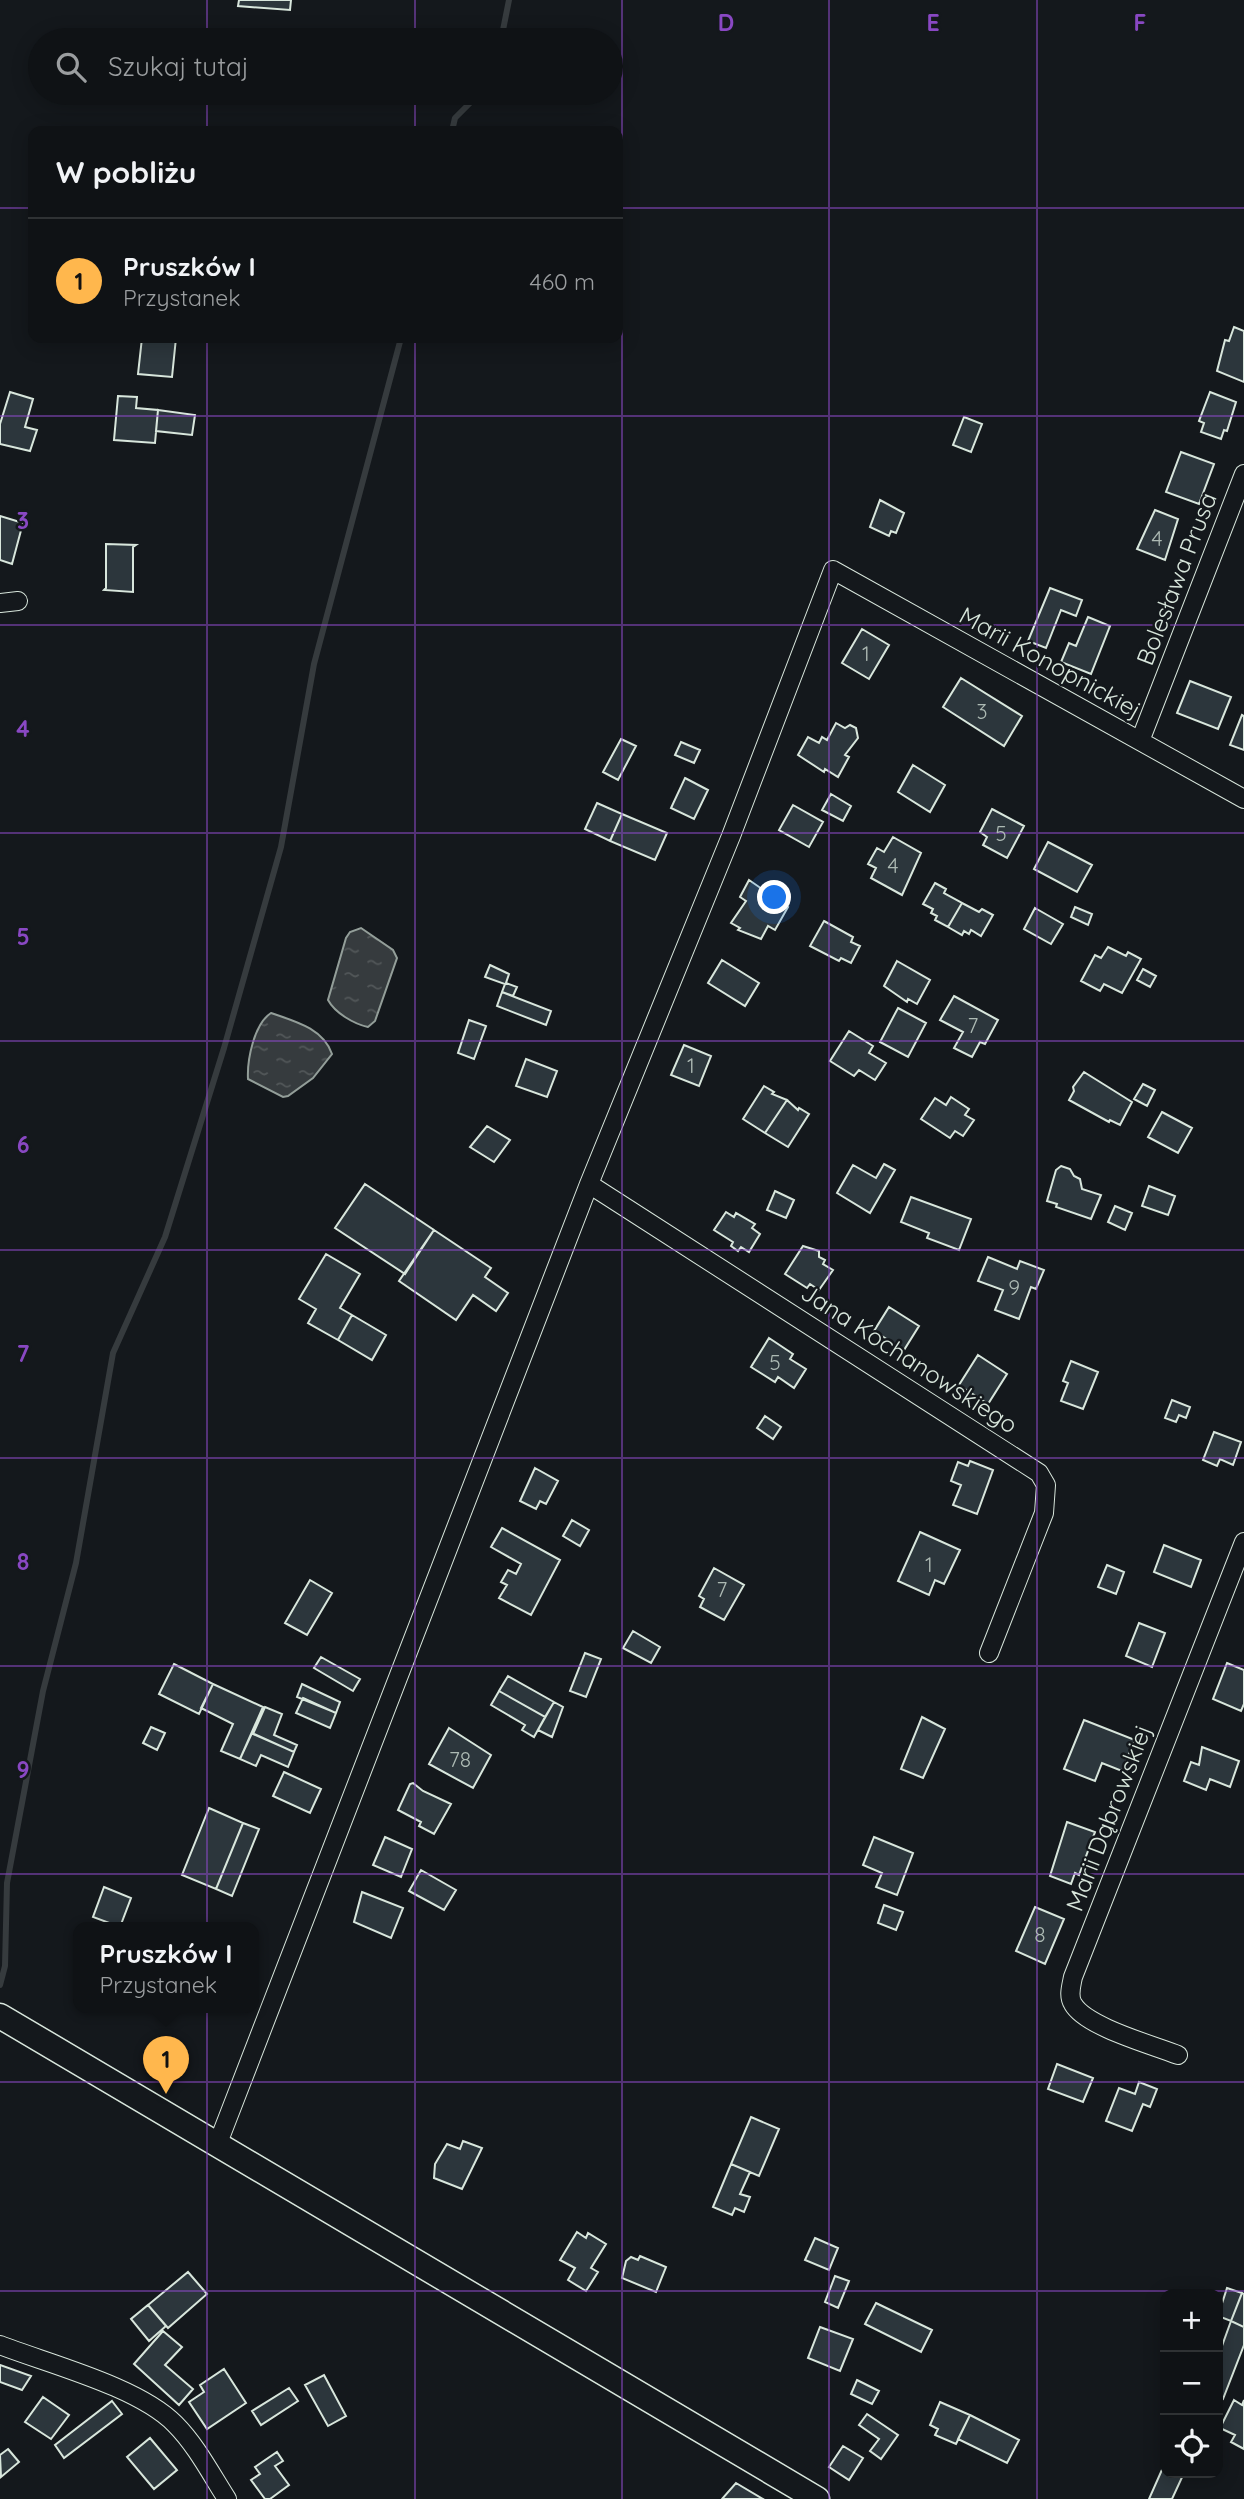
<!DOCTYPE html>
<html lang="pl">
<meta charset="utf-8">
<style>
body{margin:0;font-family:Quicksand,sans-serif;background:#181b1e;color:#f1f3f6}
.controls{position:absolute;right:21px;bottom:21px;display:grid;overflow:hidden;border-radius:14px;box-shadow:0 4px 18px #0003}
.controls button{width:63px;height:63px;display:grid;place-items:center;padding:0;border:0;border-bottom:2px solid #2f3234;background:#0f1215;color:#f1f3f6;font:35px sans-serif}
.you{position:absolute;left:775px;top:898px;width:24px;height:24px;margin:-18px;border:5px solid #fff;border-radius:50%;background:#1a73e8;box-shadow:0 0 0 10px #1a73e833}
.badge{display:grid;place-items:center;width:46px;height:46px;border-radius:50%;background:#ffb74d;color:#111;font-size:23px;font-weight:700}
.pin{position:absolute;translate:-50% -58px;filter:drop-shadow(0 2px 4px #0008)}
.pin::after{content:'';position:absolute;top:37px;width:24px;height:21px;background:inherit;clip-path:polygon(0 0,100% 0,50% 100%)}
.popup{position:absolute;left:73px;top:1922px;width:186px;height:91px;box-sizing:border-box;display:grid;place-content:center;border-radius:14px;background:#0f1215;filter:drop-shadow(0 2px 5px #0005);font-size:23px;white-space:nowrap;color:#9b9ea0}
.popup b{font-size:26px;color:#f1f3f6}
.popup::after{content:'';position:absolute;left:50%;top:100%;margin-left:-14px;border:14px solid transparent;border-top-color:#0f1215}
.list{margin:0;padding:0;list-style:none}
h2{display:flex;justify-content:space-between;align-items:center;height:91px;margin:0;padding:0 28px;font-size:30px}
h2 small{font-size:23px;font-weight:400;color:#9b9ea0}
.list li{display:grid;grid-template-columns:46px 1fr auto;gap:21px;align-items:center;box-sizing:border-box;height:126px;padding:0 28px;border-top:2px solid #2f3234}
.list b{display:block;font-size:26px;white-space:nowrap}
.list p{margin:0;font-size:23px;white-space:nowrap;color:#9b9ea0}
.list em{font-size:23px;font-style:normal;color:#9b9ea0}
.icon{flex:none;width:38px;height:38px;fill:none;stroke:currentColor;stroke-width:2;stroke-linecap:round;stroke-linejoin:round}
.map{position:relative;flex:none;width:1244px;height:2499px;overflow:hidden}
.search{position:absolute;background:#0f1215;box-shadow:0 4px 18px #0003;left:28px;top:28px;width:595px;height:77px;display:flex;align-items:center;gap:18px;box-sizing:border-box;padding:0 24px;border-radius:38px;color:#9b9ea0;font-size:26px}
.panel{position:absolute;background:#0f1215;box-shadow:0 4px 18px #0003;left:28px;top:126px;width:595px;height:217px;border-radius:14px}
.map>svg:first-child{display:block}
.water{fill:url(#water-ripples);stroke:#939e99;stroke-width:2}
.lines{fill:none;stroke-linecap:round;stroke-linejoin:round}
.stream{stroke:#363b3e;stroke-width:6}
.building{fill:#2c363c;stroke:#d8e6dc;stroke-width:2}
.street-casing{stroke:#d8e6dc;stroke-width:20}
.secondary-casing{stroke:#d8e6dc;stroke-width:27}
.street{stroke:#14181c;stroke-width:18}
.secondary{stroke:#14181c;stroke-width:24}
.grid{fill:none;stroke:#8948c3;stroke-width:2;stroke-opacity:0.55}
.labels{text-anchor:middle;stroke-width:5;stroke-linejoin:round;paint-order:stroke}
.number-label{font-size:21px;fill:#adbab4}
.street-label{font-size:24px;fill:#d8e6dc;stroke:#14181c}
.grid-label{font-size:23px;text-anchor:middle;font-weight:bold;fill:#8948c3;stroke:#14181c;stroke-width:5;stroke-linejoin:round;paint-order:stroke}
</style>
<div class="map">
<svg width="1244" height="2499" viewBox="0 0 1244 2499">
<defs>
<pattern id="water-ripples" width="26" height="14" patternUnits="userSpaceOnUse" patternTransform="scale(1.75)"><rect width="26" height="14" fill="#363b3e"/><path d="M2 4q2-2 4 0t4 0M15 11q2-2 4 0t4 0" fill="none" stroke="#525759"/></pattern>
</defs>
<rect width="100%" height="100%" fill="#14181c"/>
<path class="water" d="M361 928 393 950 397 958 375 1021 368 1027C354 1024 335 1013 328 1000L346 938 350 932Z
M271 1013C294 1021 323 1028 332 1054L313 1078 288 1096 283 1097 248 1079C247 1060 254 1024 271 1013Z"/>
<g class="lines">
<path class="stream" d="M501 40 509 0
M452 131 455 118 480 93
M0 1985 5 1966 7 1883 43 1691 76 1563 113 1353 165 1237 224 1048 281 847 314 664 401 338"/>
</g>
<path class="building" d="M239 0H291L290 10 238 6Z
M1234 327 1244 331V382L1217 371 1225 340 1229 341Z
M142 338H176L172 377 138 374Z
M10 392 33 399 25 427 37 430 30 451 0 444V424Z
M1210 392 1236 402 1227 431 1224 430 1221 439 1201 432 1204 423 1199 421Z
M118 396 137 397 136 408 158 410 155 443 114 440Z
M158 410 195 415 192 435 156 431Z
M964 417 982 424 971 452 953 445Z
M1181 452 1214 464 1199 504 1166 492Z
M880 500 904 513 896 533 891 531 889 536 870 527Z
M1155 510 1178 519 1165 560 1137 549Z
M0 516 23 523 12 564 0 560Z
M106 544 136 545 133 547V592L104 590 106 588Z
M1050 588 1082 600 1076 616 1061 610 1046 648 1028 641Z
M1088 617 1110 626 1091 674 1061 662 1069 643 1076 646Z
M862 629 889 645 869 679 842 663Z
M961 678 1022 716 1004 746 943 707Z
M1190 681 1231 697 1218 729 1177 713Z
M1242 715 1244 716V750L1230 745Z
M836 723 845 728 850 725 856 728 858 738 845 755 849 757 838 777 825 769 824 772 798 755 808 737 819 743 822 737 827 740Z
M621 739 636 746 618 780 603 772Z
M681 742 700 750 694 763 675 755Z
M913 765 945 785 930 812 898 792Z
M685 778 708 790 694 819 671 808Z
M831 794 851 806 843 821 822 810Z
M597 803 622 814 610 841 585 829Z
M793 805 823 822 809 847 779 830Z
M992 809 1024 826 1007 858 983 845 987 837 980 832Z
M622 814 667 833 655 860 610 841Z
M893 837 921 853 902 895 871 878 876 868 868 864 877 848 884 852Z
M1048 842 1092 865 1077 892 1034 869Z
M749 880 788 907 775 930 768 926 761 939 738 930 740 928 731 923 746 901 740 897Z
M935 883 946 889 944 893 962 903 948 927 935 920 937 916 931 913 933 909 923 904Z
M962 903 979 912 982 909 993 915 981 936 971 930 969 934 964 931 962 935 948 927Z
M1075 907 1092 914 1088 925 1071 917Z
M1035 908 1063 924 1051 944 1024 929Z
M824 921 853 937 851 942 860 946 851 963 841 958 839 961 810 946Z
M1108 947 1126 956 1128 952 1141 959 1122 993 1104 984 1100 991 1081 981 1095 955 1101 958Z
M722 960 759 983 745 1006 708 983Z
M897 961 930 980 917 1004 908 999 907 1002 884 986Z
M490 965 509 974 506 983 517 987 513 996 502 992 505 984 485 977Z
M1143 969 1156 976 1150 987 1137 980Z
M502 992 551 1011 546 1025 497 1006Z
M954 996 998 1020 985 1044 980 1042 972 1057 954 1048 963 1032 940 1020Z
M898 1008 926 1023 908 1057 880 1042Z
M469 1020 486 1026 474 1059 458 1053Z
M849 1031 873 1046 869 1053 886 1063 875 1080 859 1070 854 1076 830 1061Z
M684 1045 711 1056 699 1086 671 1075Z
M526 1059 557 1071 547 1097 516 1086Z
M1084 1072 1132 1102 1120 1125 1110 1120 1109 1122 1069 1100 1074 1091 1073 1087Z
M1143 1084 1155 1090 1147 1106 1134 1099Z
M764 1086 774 1092 772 1094 787 1100 765 1133 743 1119Z
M951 1097 969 1109 965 1115 974 1120 963 1136 955 1131 950 1138 921 1119 935 1098 946 1105Z
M787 1100 798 1110 799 1108 809 1114 788 1147 765 1133Z
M1162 1112 1192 1128 1178 1153 1148 1137Z
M487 1126 510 1140 494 1162 470 1147Z
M884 1164 895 1170 870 1213 837 1193 853 1165 876 1178Z
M1061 1166 1070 1169 1074 1176 1080 1179 1082 1189 1101 1195 1091 1219 1056 1207 1057 1204 1047 1201 1056 1170Z
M365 1184 434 1230 405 1274 335 1228Z
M1149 1186 1175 1196 1168 1215 1142 1206Z
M775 1191 794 1200 786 1218 767 1210Z
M911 1197 971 1219 959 1250 927 1238 929 1233 901 1222Z
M1115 1206 1132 1213 1125 1230 1108 1222Z
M726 1212 734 1217 736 1213 755 1224 752 1228 760 1234 749 1252 741 1247 738 1251 731 1246 733 1242 714 1230Z
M434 1230 491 1268 485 1277 508 1293 496 1311 473 1295 456 1320 399 1281Z
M803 1246 819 1251V1257L825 1260 823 1264 833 1270 819 1290 810 1284 807 1288 785 1274Z
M326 1254 360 1274 340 1308 352 1315 338 1340 308 1323 316 1309 299 1299Z
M988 1257 1017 1269 1020 1261 1044 1270 1036 1289 1031 1287 1019 1319 995 1310 1003 1290 978 1281Z
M889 1307 919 1326 904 1350 874 1331Z
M352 1315 386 1335 372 1360 338 1340Z
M769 1338 793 1354 790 1359 806 1369 794 1388 778 1377 775 1382 751 1367Z
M978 1355 1007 1374 988 1404 959 1385Z
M1071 1361 1098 1372 1083 1409 1061 1401 1068 1383 1063 1381Z
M1172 1400 1190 1407 1186 1418 1179 1415 1176 1422 1165 1418Z
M765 1416 781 1427 773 1439 757 1428Z
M1214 1432 1241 1442 1233 1465 1220 1459 1217 1466 1203 1460Z
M970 1461 993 1470 977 1514 953 1505 961 1485 951 1481 958 1462 968 1466Z
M535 1468 558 1481 546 1504 540 1501 536 1509 520 1501Z
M572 1520 589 1530 580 1546 563 1536Z
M502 1528 560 1560 531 1615 499 1598 507 1585 501 1582 508 1570 516 1574 521 1564 491 1547Z
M920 1532 960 1550 944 1584 935 1580 929 1595 898 1581Z
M1164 1545 1201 1560 1191 1587 1154 1572Z
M1107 1565 1124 1572 1116 1594 1098 1587Z
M714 1568 744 1585 724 1620 700 1607 704 1599 699 1596Z
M310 1580 332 1593 307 1635 285 1623Z
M1139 1623 1165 1633 1152 1667 1126 1656Z
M633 1631 660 1647 651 1663 623 1648Z
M585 1653 601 1659 586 1697 570 1691Z
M321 1657 360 1679 353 1691 314 1668Z
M1227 1663 1244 1670V1704L1241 1711 1213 1699Z
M174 1664 213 1684 199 1714 159 1694Z
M508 1676 554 1702 545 1717 499 1691Z
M213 1684 263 1707 240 1759 221 1751 233 1724 201 1708Z
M302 1684 340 1702 336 1713 297 1697Z
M499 1691 545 1717 534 1737 522 1730 525 1725 491 1705Z
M303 1698 336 1713 330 1728 296 1713Z
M554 1702 563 1707 552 1737 538 1730Z
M265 1707 282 1714 274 1735 297 1745 294 1752 253 1734Z
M922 1717 945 1729 923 1778 901 1769Z
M1084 1720 1135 1740 1122 1771 1102 1763 1095 1781 1064 1769Z
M151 1727 165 1733 157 1750 143 1743Z
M449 1728 491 1755 473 1788 429 1764Z
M252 1733 294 1752 288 1767 261 1755 256 1766 240 1759Z
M1202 1747 1239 1761 1230 1787 1210 1779 1206 1790 1184 1781 1191 1762 1199 1765Z
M284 1772 321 1789 310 1813 273 1796Z
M413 1783 423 1791 451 1804 434 1834 419 1826 421 1822 398 1810 410 1784Z
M209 1808 243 1823 216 1889 182 1875Z
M1067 1822 1095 1832 1079 1875 1075 1873 1071 1884 1050 1876Z
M243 1823 259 1829 232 1896 216 1889Z
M385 1837 412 1849 401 1877 373 1865Z
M874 1837 913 1853 897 1895 876 1887 882 1873 863 1865Z
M421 1870 456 1890 444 1910 409 1891Z
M104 1887 131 1898 120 1927 93 1917Z
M362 1892 403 1908 391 1938 354 1922Z
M884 1905 903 1912 896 1930 878 1923Z
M1035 1907 1064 1919 1045 1964 1016 1951Z
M1057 2064 1093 2078 1083 2102 1048 2089Z
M1139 2082 1157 2089 1150 2107 1143 2104 1132 2131 1106 2121 1119 2088 1135 2094Z
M751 2117 779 2129 759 2176 731 2164Z
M463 2141 482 2148 462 2189 434 2178 435 2164 447 2144 460 2149Z
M731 2164 750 2172 740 2194 750 2197 744 2212 735 2208 732 2215 713 2207Z
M577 2232 586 2238 588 2233 606 2244 591 2268 598 2272 586 2291 568 2280 575 2268 560 2260Z
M815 2238 838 2248 829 2270 805 2260Z
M640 2256 666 2267 656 2292 622 2278 626 2261 631 2257 638 2260Z
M188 2272 207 2294 168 2328 148 2305Z
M835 2276 849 2281 838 2308 825 2302Z
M1227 2288 1242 2293 1231 2321 1218 2316Z
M1242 2293 1244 2294V2327L1231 2321Z
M876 2303 932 2330 921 2352 865 2324Z
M148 2305 166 2326 149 2341 131 2319Z
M1231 2321 1244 2327V2345L1223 2399 1218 2397V2357Z
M820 2327 853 2339 840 2371 808 2358Z
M163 2331 182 2347 165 2365 193 2389 179 2405 134 2364Z
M0 2365 31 2376 22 2390 0 2382Z
M224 2369 246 2403 207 2429 189 2402 204 2392 200 2385Z
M324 2375 346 2416 328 2426 305 2385Z
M857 2380 879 2391 872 2404 851 2394Z
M289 2388 298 2401 261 2425 252 2411Z
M43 2397 69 2415 51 2439 25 2422Z
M1234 2400 1242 2405 1244 2400V2449L1231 2442 1235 2435 1220 2428Z
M112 2401 122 2414 64 2458 55 2445Z
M940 2402 970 2415 956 2444 935 2435 938 2429 930 2425Z
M867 2414 898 2435 881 2459 870 2451 879 2439 859 2425Z
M970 2415 1019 2440 1007 2463 958 2439Z
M150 2438 177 2470 154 2489 127 2457Z
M843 2446 863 2458 849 2480 829 2467Z
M8 2449 19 2462 1 2477 0 2455Z
M277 2452 283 2461 275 2466 289 2485 270 2499H265L251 2480 260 2474 255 2467Z
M1165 2463V2473H1184L1172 2499H1149Z
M736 2483 763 2499H722Z"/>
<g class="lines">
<g class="street-casing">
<path id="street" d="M0 603 18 601
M1140 741 1244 474
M589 1184 1039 1473 1046 1485 1044 1513 989 1653
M1178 2055C1153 2045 1086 2027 1073 2004 1068 1996 1071 1987 1073 1977L1244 1542
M218 2143 589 1184 731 836 833 570 1244 799
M0 2345C49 2364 139 2387 175 2424 196 2445 211 2474 227 2499"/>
</g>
<g class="secondary-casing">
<path id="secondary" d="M0 2016 817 2499"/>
</g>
<use href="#street" class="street"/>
<use href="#secondary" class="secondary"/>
</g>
<path class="grid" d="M207 0V40M415 0V40M622 0V2499M829 0V2499M1037 0V2499M207 93V131M415 93V131M0 208H33M618 208H1244M207 338V2499M415 338V2499M0 416H1244M0 625H1244M0 833H1244M0 1041H1244M0 1250H1244M0 1458H1244M0 1666H1244M0 1874H1244M0 2082H1244M0 2291H1244"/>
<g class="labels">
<g class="number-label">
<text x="1157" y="546">4</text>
<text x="866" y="661">1</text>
<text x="982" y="719">3</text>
<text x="1001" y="841">5</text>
<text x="893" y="873">4</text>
<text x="973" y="1033">7</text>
<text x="691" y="1073">1</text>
<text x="1014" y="1295">9</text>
<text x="775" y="1370">5</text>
<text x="929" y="1572">1</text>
<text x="722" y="1597">7</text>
<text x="460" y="1767">78</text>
<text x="1040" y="1942">8</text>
</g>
<g class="street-label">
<text transform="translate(1177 579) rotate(-69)" y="8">Bolesława Prusa</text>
<text transform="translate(1050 663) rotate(29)" y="8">Marii Konopnickiej</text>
<text transform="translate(909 1359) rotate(33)" y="8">Jana Kochanowskiego</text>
<text transform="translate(1109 1818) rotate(-69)" y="8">Marii Dąbrowskiej</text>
</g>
</g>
<g class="grid-label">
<text x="726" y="31">D</text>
<text x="933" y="31">E</text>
<text x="1140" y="31">F</text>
<text x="23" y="529">3</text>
<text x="23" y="737">4</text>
<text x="23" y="945">5</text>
<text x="23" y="1153">6</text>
<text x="23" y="1362">7</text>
<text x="23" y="1570">8</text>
<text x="23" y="1778">9</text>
</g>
</svg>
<div class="controls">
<button>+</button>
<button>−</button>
<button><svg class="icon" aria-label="locate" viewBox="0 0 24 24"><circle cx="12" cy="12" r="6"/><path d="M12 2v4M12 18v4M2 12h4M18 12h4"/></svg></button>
</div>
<div class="you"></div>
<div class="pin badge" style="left:166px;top:2094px">1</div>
<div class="popup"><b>Pruszków I</b>Przystanek</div>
<div class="search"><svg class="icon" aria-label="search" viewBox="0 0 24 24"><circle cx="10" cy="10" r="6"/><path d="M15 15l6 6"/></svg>Szukaj tutaj</div>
<section class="panel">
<h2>W pobliżu<small></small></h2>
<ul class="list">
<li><span class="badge">1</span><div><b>Pruszków I</b><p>Przystanek</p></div><em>460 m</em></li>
</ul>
</section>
</div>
